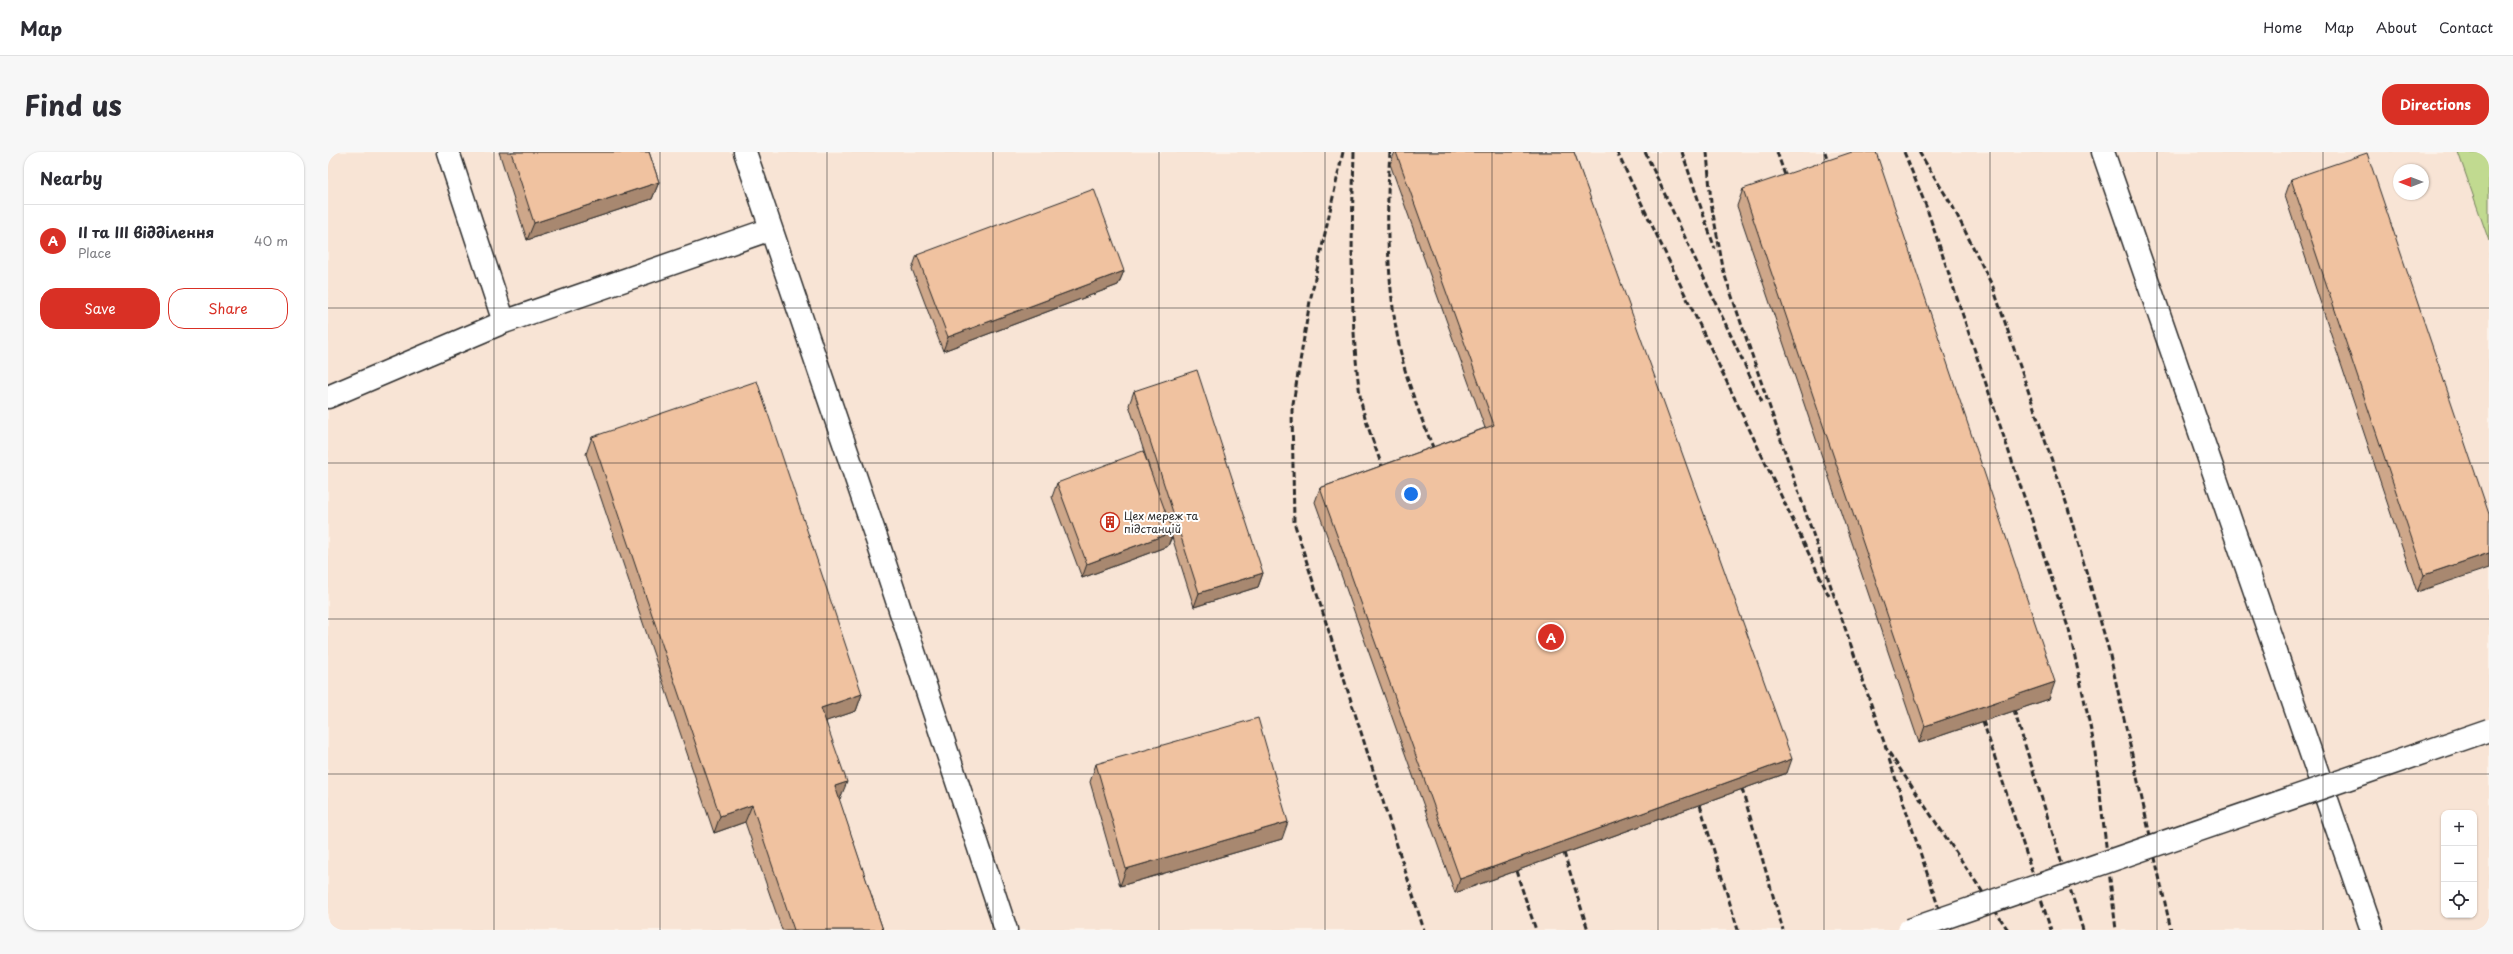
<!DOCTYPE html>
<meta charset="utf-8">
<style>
body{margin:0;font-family:"Playpen Sans",sans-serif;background:#f7f7f7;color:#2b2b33}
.controls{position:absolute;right:12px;bottom:12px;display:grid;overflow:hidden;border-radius:8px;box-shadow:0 1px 3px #0004}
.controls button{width:36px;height:36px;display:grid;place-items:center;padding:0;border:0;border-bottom:1px solid #e1e1e2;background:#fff;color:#2b2b33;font:20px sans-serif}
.compass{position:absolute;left:2065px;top:12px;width:36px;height:36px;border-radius:50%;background:#fff;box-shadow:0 1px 3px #0004;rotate:270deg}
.you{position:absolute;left:1083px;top:342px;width:14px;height:14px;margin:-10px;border:3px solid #fff;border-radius:50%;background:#1a73e8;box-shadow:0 0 0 6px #1a73e833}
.badge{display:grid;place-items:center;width:26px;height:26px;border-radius:50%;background:#d93025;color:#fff;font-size:13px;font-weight:700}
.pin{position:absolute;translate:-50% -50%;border:2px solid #fff;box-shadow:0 1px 4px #0006}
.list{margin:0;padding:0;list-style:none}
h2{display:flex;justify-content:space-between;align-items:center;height:52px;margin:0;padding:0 16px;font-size:17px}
h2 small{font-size:13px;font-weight:400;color:#7c7c81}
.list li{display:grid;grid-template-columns:26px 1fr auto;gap:12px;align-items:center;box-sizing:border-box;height:72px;padding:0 16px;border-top:1px solid #e1e1e2}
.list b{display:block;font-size:15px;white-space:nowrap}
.list p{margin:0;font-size:13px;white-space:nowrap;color:#7c7c81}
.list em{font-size:13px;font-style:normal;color:#7c7c81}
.actions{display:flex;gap:8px;padding:12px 16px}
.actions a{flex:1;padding:9px 0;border:1px solid #d93025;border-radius:16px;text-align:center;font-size:14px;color:#d93025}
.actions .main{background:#d93025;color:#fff}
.icon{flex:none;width:22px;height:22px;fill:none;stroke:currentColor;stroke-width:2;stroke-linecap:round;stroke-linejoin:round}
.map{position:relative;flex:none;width:2161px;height:778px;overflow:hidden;border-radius:16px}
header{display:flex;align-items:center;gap:24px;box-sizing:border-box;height:56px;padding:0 20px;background:#fff;border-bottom:1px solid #e1e1e2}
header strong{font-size:19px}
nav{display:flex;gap:22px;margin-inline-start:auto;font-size:14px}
.intro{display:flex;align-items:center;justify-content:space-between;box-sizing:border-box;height:96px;padding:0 24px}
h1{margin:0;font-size:28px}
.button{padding:10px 18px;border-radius:16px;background:#d93025;color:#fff;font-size:14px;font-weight:700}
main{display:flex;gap:24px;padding:0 24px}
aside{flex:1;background:#fff;border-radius:16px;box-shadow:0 1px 3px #0004}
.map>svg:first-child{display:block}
.built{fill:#f8e4d5;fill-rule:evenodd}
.green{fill:#c1da90;stroke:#76825e}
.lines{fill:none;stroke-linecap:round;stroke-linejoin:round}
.lane-casing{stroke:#2b2b2b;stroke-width:25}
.lane{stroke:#fff;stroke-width:22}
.rail{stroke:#2b2b2b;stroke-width:3;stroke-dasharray:6 3;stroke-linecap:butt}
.lane-bridge-casing{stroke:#2b2b2b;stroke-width:25;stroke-linecap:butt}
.lane-bridge{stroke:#fff;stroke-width:22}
.wall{fill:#cea78a;stroke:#2b2b2b}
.shaded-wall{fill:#a88870;stroke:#2b2b2b}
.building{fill:#f0c2a0;stroke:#2b2b2b}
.grid{fill:none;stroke:#2b2b2b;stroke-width:1;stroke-opacity:0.55}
.labels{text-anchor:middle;stroke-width:4;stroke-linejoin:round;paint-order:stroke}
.poi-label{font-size:11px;fill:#2b2b2b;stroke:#fff;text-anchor:start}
</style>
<header>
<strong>Map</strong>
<nav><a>Home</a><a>Map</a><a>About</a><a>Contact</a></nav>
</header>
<div class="intro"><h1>Find us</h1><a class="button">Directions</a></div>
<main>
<aside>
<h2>Nearby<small></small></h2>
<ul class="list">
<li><span class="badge">A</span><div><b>II та III відділення</b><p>Place</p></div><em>40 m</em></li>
</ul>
<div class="actions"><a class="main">Save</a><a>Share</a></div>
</aside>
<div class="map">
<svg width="2161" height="778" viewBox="0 0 2161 778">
<rect width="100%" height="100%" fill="#fcf3ec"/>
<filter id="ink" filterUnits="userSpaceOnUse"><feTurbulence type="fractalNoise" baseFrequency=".025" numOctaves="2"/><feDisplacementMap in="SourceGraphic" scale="8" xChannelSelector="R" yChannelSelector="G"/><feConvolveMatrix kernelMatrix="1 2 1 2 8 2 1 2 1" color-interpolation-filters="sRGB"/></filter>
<g filter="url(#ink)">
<path class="built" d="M0 0H2161V778H0ZM2071 18H2095V42H2071ZM2116 661H2146V763H2116Z"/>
<path class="green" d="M2130 0H2161V89Z"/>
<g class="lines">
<g class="lane-casing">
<path id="lane" d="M120 0 176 170
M417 0 550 391 678 778
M1775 0 2044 778
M0 245 176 170 443 77"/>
</g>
<use href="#lane" class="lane"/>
<path class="rail" d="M1015 0 982 149 964 258 966 370 1096 778
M1026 0C1024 80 1021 163 1032 243 1035 267 1050 300 1057 324
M1062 0C1057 71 1059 164 1081 231 1089 256 1099 281 1109 305
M1289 0 1501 444
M1317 0 1435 252
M1354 0 1387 97
M1379 0 1383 51 1396 121 1558 596 1680 778
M1449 0 1460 32
M1497 0 1503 19
M1576 0 1598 54 1741 478 1766 592 1788 778
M1591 0 1625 55 1665 135 1740 356 1781 499 1843 778
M1686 558 1755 778
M1655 569 1723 778
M1561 607 1618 778
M1414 637 1455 778
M1372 653 1410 778
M1236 701 1260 778
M1188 719 1208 778"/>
<g class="lane-bridge-casing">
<path id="lane-bridge" d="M1581 778 2161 578"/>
</g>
<use href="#lane-bridge" class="lane-bridge"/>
</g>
<path class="wall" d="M171 0H321L331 30 324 47 199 88Z
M1067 0H1246L1459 621 1127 741 987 350 992 336 1157 276 1062 12Z
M1963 27 2161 362 2089 440 1957 44Z
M1415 37 1721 547 1591 591 1409 54Z
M589 103 796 119 790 133 615 199 584 117Z
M806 239 935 421 930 435 866 455 844 385 840 394 754 426 724 345 729 331 823 321 801 253Z
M264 285 534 542 528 559 498 569 512 647 511 648 555 778H454L417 670 386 681 258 302Z
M768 612 954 687 792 734 762 630Z"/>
<path class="shaded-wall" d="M331 30 324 47 199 88 206 71Z
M796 119 790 133 615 199 620 185Z
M845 380 840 394 754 426 759 412Z
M2161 401V416L2089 440 2096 423Z
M935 421 930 435 866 455 871 441Z
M1727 530 1721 547 1591 591 1597 574Z
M534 542 528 559 487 573 493 556Z
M1464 607 1459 621 1127 741 1132 727Z
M519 630 512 647 501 651 507 634Z
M424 653 417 670 386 681 392 664Z
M960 670 954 687 792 734 798 717Z"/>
<path class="building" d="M183 0H321L331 30 206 71Z
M1068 0H1246L1464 607 1132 727 992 336 1166 273Z
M1524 0H1548L1727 530 1597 574 1415 37Z
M2039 1 2161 362V401L2096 423 1963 27Z
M766 37 796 119 620 185 589 103Z
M869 218 935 421 871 441 806 239Z
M429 229 534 542 493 556 519 630 507 634 555 778H466L424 653 392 664 264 285Z
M815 299 845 380 759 412 729 331Z
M930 566 960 670 798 717 768 612Z"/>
</g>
<path class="grid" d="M166 0V778M332 0V778M499 0V778M665 0V778M831 0V778M997 0V778M1164 0V778M1330 0V778M1496 0V778M1662 0V778M1829 0V778M1995 0V778M0 156H2161M0 311H2161M0 467H2161M0 622H2161"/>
<defs>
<g id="building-ring" transform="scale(1)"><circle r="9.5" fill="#fff" stroke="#c8321e" stroke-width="1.5"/><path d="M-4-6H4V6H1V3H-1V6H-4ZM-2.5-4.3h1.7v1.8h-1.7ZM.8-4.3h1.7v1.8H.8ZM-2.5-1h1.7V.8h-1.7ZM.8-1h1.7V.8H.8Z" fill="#c8321e"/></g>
</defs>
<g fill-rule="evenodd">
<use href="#building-ring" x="782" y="370"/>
</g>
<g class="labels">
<g class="poi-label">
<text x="796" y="368">Цех мереж та<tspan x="796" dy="13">підстанцій</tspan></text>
</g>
</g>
</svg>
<div class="controls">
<button>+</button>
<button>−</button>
<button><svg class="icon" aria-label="locate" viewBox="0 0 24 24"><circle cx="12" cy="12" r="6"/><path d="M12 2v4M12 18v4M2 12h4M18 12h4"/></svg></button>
</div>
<svg class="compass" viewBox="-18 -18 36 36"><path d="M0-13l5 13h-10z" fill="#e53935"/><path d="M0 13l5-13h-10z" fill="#7c7c81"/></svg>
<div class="you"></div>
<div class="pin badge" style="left:1223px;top:485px">A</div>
</div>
</main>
